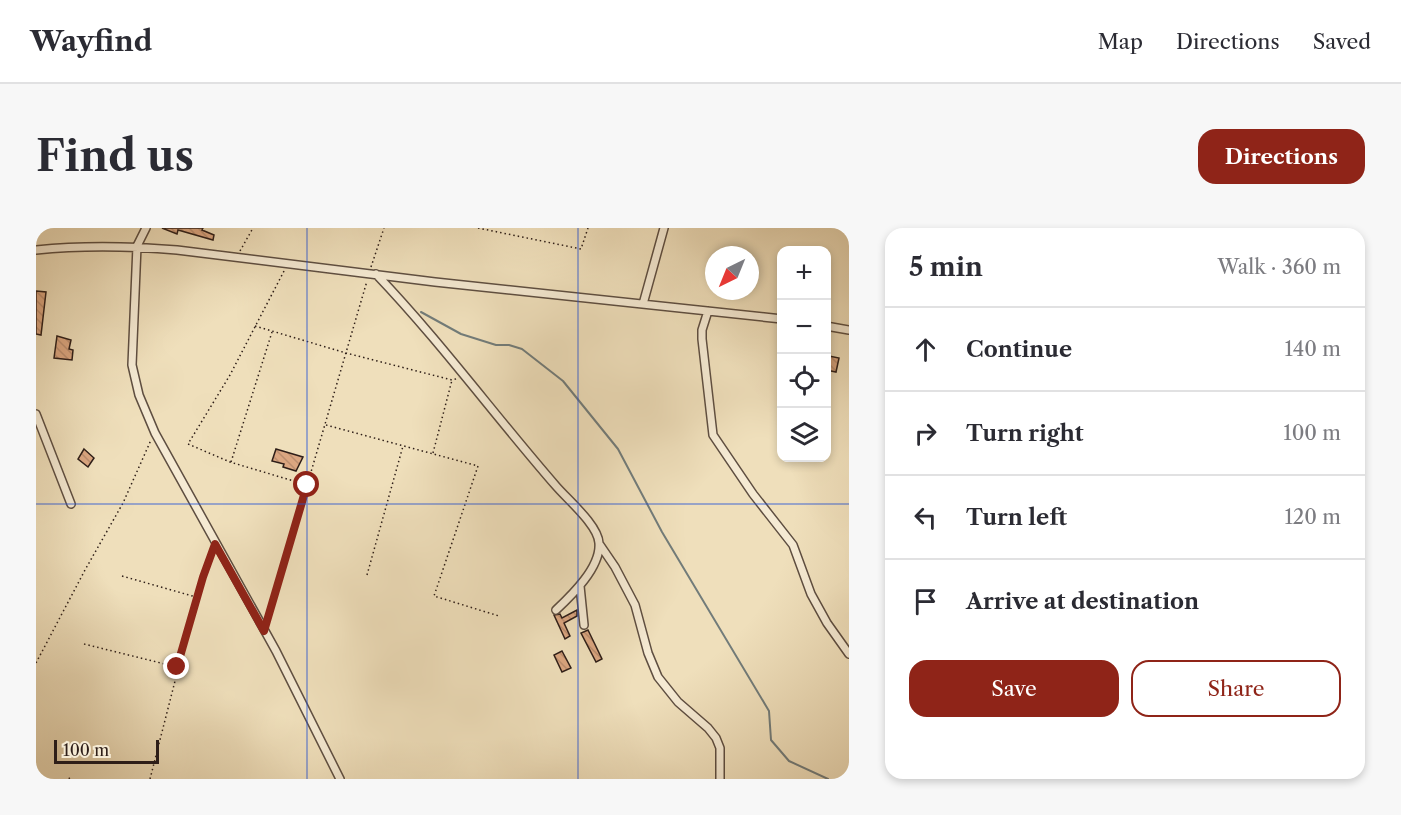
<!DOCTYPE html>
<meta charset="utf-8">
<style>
body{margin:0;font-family:"Libre Caslon Text",serif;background:#f7f7f7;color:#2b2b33}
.controls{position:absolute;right:18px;top:18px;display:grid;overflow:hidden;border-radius:12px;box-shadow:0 3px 9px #0003}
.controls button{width:54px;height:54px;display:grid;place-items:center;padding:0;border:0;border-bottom:2px solid #e1e1e2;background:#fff;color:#2b2b33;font:30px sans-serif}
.compass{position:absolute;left:669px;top:18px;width:54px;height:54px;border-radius:50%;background:#fff;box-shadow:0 3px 9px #0003;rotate:223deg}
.scale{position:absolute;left:18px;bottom:15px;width:105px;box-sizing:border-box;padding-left:6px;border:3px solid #2e1e18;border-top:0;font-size:16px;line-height:21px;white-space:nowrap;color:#2e1e18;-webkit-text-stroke:4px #f5ead3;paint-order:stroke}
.stop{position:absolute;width:18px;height:18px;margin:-14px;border:4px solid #8f2418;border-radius:50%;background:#fff}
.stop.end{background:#8f2418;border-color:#fff;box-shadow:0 2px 6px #0008}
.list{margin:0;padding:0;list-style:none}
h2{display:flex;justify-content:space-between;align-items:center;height:78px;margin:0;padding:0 24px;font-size:26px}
h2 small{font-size:20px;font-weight:400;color:#7c7c81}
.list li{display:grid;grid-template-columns:39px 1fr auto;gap:18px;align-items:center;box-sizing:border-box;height:84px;padding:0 24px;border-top:2px solid #e1e1e2}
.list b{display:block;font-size:22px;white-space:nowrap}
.list em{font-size:20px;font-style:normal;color:#7c7c81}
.actions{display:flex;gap:12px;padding:18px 24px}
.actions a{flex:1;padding:14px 0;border:2px solid #8f2418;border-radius:18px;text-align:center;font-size:21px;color:#8f2418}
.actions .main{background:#8f2418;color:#fff}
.icon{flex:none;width:33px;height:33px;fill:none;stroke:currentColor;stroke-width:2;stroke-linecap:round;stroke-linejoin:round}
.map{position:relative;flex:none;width:813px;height:551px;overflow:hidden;border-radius:18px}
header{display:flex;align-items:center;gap:36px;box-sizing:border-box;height:84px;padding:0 30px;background:#fff;border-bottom:2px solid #e1e1e2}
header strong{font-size:28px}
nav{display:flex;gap:33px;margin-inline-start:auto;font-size:21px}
.intro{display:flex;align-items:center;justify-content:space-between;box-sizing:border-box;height:144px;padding:0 36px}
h1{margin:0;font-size:42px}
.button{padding:15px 27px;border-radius:18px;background:#8f2418;color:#fff;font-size:21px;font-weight:700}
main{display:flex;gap:36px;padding:0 36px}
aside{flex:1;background:#fff;border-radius:18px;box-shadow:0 3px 9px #0003}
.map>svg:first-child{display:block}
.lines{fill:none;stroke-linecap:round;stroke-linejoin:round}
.stream{stroke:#727c7a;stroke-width:2}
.building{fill:url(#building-back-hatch);stroke:#2e1e18;stroke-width:1.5}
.minor-casing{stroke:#5e4e41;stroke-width:10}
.path{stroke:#2e1e18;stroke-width:1.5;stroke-dasharray:1.5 3;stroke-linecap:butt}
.minor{stroke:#f5ead3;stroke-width:7}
.route{stroke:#8f2418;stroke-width:8}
.grid{fill:none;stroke:#1d4ed8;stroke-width:1.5;stroke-opacity:0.55}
</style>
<header>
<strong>Wayfind</strong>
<nav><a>Map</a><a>Directions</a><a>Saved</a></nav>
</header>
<div class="intro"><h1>Find us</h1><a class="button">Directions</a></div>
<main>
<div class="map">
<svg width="813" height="551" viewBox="0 0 813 551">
<defs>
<pattern id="building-back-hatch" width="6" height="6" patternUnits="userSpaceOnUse" patternTransform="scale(1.5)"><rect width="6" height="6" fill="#dba680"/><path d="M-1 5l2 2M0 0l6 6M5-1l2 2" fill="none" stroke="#bc8e6e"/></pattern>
</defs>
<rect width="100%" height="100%" fill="#efdfbb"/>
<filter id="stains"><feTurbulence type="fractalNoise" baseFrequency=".00333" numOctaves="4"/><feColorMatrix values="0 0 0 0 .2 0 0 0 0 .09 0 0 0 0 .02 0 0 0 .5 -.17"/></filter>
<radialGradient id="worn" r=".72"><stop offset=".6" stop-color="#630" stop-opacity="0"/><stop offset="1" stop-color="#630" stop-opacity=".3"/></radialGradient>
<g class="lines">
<path class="stream" d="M385 84 425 106 460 117H473L486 121 527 153 582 221 626 304 733 483 735 512 753 533 792 551"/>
</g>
<path class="building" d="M126 0H167L166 2 178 7 177 12 142 2 141 6Z
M0 63 10 64 5 107 0 106Z
M21 108 35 112 33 121 37 122 36 132 18 130Z
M793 128 803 130 800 144 790 142Z
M48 221 58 230 52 239 42 231Z
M240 221 267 229 260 243 247 239 248 236 236 233Z
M541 382V388L528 395 534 408 529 411 518 387 524 386 526 390Z
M552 402 566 431 560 434 545 405Z
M526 423 535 440 526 444 518 427Z"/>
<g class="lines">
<g class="minor-casing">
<path id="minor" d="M110 0 101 18 96 137 103 167 119 205 240 423 304 551
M0 22C47 17 94 18 141 22L399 54 746 91
M340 46C404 113 459 188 520 258 532 272 562 297 563 315 565 339 536 367 520 382
M607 76 628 0
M672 83 666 102V111L677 207 717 266 757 317 775 366 791 395 813 426
M790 98 813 102
M0 186 35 276
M564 317 579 339 599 377 612 425 622 449 642 474 672 500 680 510 684 520V551
M544 358 548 397"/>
</g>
<path class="path" d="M442 0 545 21 552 0
M204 23 217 0
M335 39 348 0
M248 43 194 147 152 216 194 234 271 257
M219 98 310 125 416 152 423 150
M290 197 442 238 398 368 463 388
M397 225 416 152
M195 234 236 104
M331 347 367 218
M86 348 160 369
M231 394 331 53
M48 416 141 439
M0 435 49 342 87 275 115 212
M33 551 34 549
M114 551 150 410 176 324"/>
<use href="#minor" class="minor"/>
</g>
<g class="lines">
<path class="route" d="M141 439 167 349 179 316 228 403 271 257"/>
</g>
<path class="grid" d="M271 0V551M542 0V551M0 276H813"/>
<rect width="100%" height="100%" filter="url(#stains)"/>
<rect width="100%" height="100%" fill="url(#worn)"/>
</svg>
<div class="controls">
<button>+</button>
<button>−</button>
<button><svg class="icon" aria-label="locate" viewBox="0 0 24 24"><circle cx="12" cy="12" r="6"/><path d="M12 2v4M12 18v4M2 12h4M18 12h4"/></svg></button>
<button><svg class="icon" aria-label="layers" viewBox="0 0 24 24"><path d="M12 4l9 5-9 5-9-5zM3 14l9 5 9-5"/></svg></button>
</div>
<svg class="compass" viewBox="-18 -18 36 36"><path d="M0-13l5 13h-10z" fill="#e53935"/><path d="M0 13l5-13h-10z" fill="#7c7c81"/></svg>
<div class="scale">100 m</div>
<div class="stop" style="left:271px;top:257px"></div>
<div class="stop end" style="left:141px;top:439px"></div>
</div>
<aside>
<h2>5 min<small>Walk · 360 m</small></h2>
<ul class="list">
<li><svg class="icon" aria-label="ahead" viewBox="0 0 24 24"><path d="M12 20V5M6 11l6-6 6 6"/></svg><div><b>Continue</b></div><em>140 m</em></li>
<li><svg class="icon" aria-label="right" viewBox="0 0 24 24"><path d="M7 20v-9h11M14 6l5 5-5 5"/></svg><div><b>Turn right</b></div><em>100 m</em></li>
<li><svg class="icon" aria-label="left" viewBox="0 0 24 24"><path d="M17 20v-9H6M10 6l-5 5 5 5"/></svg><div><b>Turn left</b></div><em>120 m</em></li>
<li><svg class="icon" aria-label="arrive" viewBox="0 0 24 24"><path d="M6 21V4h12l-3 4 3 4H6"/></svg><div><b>Arrive at destination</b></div></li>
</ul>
<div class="actions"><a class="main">Save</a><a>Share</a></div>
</aside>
</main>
